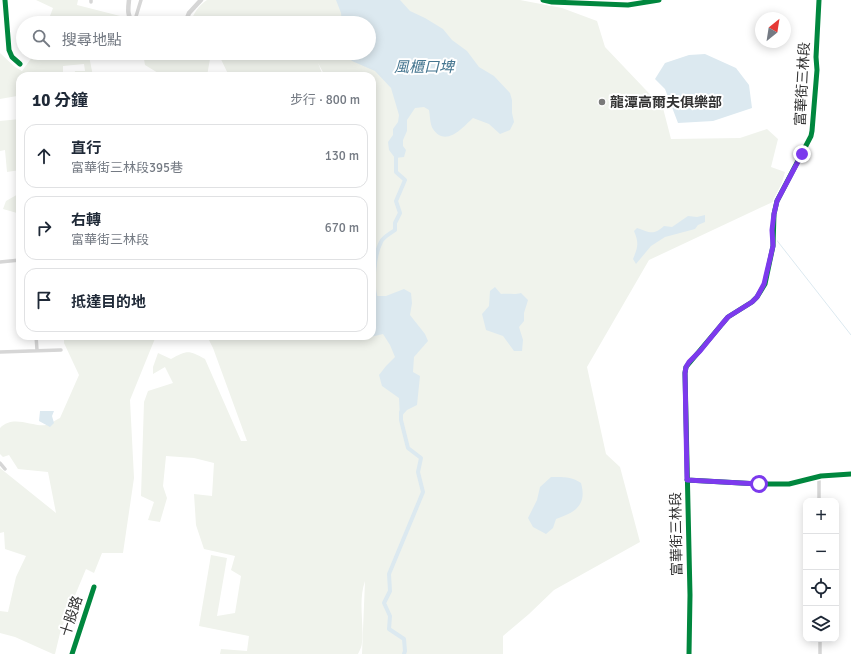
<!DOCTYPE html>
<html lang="zh-TW">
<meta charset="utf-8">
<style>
body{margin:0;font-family:Signika,"Noto Sans TC",sans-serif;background:#f6f6f7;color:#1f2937}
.controls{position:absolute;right:12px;bottom:12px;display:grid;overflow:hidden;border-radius:8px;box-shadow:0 2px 10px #0003}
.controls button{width:36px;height:36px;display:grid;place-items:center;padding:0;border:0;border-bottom:1px solid #e0e1e3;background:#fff;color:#1f2937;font:20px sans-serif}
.compass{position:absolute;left:755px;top:12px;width:36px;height:36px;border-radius:50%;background:#fff;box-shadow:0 2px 10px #0003;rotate:30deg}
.stop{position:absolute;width:12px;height:12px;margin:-9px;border:3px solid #7c3aed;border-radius:50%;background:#fff}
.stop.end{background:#7c3aed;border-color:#fff;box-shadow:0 1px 4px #0008}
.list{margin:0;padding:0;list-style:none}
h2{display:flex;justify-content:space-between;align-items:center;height:52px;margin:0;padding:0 16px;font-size:17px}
h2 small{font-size:13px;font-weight:400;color:#747a83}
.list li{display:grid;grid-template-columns:26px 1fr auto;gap:12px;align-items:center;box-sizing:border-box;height:64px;margin:0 8px 8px;padding:0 8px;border:1px solid #e0e1e3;border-radius:12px}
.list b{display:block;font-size:15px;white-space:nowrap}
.list p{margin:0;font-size:13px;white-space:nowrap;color:#747a83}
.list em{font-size:13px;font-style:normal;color:#747a83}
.icon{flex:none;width:22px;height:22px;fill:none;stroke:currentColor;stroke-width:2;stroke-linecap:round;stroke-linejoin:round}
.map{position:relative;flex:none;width:851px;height:654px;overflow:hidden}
.search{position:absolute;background:#fff;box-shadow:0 2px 10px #0003;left:16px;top:16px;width:360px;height:44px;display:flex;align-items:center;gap:10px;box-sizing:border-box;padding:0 14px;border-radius:22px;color:#747a83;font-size:15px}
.panel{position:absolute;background:#fff;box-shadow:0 2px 10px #0003;left:16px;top:72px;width:360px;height:268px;border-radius:12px}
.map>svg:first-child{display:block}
.green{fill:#f0f3ec}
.water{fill:#dce9f0}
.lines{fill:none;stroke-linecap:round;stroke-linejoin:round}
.stream{stroke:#dce9f0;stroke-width:1}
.canal{stroke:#dce9f0;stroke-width:4}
.minor{stroke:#d6d6d6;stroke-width:3.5}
.tertiary{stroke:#d6d6d6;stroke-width:4.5}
.cycleway-casing{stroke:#fff;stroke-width:8}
.cycleway{stroke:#00873e;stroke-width:5}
.route{stroke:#7c3aed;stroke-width:5}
.poi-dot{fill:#7a7a7a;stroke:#fff;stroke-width:1.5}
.labels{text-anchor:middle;stroke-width:4;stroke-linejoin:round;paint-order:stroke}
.street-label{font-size:14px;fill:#323232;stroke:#fff}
.poi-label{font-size:14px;font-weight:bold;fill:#323232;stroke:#fff;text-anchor:start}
.water-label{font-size:15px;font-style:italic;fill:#457690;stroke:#fff}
</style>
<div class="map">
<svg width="851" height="654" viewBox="0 0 851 654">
<rect width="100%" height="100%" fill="#fff"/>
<path class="green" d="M36 0H78L77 5 128 18 129 23H110L109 20 100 23H63L50 16 53 8Z
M207 0H520L562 8 597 21 605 47 663 108 671 139 740 138 767 129 778 139 771 167 785 172 777 200 649 260 587 367 606 454 620 467 640 542 554 590 529 614 503 636V654H362L365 581C358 601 364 622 362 642 362 646 360 650 358 654H220L221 649 247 651 249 636 199 626 211 555 227 558 217 616 235 613 241 576 231 570 235 556 204 549 196 525 194 494 212 496 214 463 194 458 166 456 163 486 167 498 160 522 148 520 154 502 141 496 144 402 148 391 173 383 165 367 153 374V367L158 353 171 359C187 350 189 350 205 359L241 441H247L213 348 207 336H372V76H325L318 63 323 76H229L218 53H369V23H190C194 13 198 6 207 0Z
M0 53 15 67 22 71 35 53H92L89 56 93 76H74L75 71H85L84 64 63 66V74L56 76H20V92L17 96 0 99Z
M143 53H211L207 76H163L145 65Z
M20 119V170L7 172 5 150 0 151V121Z
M20 193V242L17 213 3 209 6 201Z
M64 336H156L130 400 134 478 123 553H102L94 573 86 569 61 629 55 654H53L15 637 0 633V611L8 612 16 577 26 556 5 549 4 532 0 533V468L56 513 48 472 18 469 9 455 3 457 0 454V428C13 414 32 427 46 425 50 424 56 420 60 418L79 375 64 343Z"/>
<path class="water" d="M336 0H400L410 11 425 18 443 29 452 40 467 51 479 67 494 76 510 93 512 100V113L514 122 510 130 500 134 489 124 473 118C463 127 446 148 433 129 430 125 430 115 429 110L424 107 415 108 407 120V131L403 140V146L406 150 404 157 395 158 389 150 388 142 393 135V129L398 122 399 115 391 88 375 71 352 61 345 53H369V23H342L341 13Z
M705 54 736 68 749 85 752 108 713 121 678 123 665 89 655 79 665 63 689 55Z
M705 215V222L698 225 695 229 665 237 651 246 636 264 633 259C638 247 639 243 634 231L637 228C649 232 653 236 664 226L672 227 688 216 697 217Z
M495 287 501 294C508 293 514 295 521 293L528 300 524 313V321L519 327 523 340 522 351H514L503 336 486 330 482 314 489 306 490 291Z
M404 289 411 293 412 303 410 315 425 334 428 341 414 357 413 372 420 376 417 405 407 410 400 418 399 398 382 386 379 375 386 366 395 357 390 345 383 334 366 338 363 336H372V296H386Z
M40 411H54L52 416 54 423 50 427 39 421Z
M551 477C562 477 571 476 581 483 587 505 576 512 556 519L553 528 546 534 533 527 528 518 537 500 540 487Z"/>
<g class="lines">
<path class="stream" d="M775 238 851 335"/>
<path class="canal" d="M377 301C371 288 374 255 381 242 383 237 391 233 395 230V223L400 213 396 201 405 180 396 172V154
M401 412V420L408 448 421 458 418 472 423 492 389 574 390 591 384 603 390 616 389 629 404 639 405 651 404 654"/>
<path class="minor" d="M5 0 9 50 12 57 20 64
M543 0 552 2 628 5 659 0
M91 2V0
M134 23 141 0
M0 262 20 260
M36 336 37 350
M0 352 61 350
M0 463 5 469
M819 477V501
M687 480 759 484H789L821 476 851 474
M820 639V654
M72 654 94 587"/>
<path class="tertiary" d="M129 0C128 9 127 16 133 23
M185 23 189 13 201 0
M689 654 690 595 685 373 686 367 728 317 752 302 757 297 765 284 773 246 774 214 777 201 811 136 812 131 817 70 816 57 819 0"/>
<g class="cycleway-casing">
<path id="cycleway" d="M5 0 9 50 12 57 20 64
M543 0 552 2 628 5 659 0
M687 480 759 484H789L821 476 851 474
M72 654 94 587
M689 654 690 595 685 373 686 367 728 317 752 302 757 297 765 284 773 246 774 214 777 201 811 136 812 131 817 70 816 57 819 0"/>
</g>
<use href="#cycleway" class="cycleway"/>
</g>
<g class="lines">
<path class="route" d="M759 484 687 480 685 373 686 367 689 362 700 351 722 324 728 317 752 302 757 297 764 284 773 246 772 230 774 214 777 201 802 154"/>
</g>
<circle class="poi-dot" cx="602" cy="102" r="4"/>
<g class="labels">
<g class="street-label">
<text transform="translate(802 84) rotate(-87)" y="5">富華街三林段</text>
<text transform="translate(676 534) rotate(-91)" y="5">富華街三林段</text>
<text transform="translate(71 616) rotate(-72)" y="5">十股路</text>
</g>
<g class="poi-label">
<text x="610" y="107">龍潭高爾夫俱樂部</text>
</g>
<g class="water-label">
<text x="424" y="72">風櫃口埤</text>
</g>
</g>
</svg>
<div class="controls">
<button>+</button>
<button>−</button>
<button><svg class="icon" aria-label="locate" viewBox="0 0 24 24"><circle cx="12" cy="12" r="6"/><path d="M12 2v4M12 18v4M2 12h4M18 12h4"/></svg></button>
<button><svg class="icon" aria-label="layers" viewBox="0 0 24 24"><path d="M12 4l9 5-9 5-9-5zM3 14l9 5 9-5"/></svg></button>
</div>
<svg class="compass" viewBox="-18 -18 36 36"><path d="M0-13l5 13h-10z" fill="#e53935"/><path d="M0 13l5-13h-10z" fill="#747a83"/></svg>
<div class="stop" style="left:759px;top:484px"></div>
<div class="stop end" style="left:802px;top:154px"></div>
<div class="search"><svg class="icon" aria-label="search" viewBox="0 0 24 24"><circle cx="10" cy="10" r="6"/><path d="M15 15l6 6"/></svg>搜尋地點</div>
<section class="panel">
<h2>10 分鐘<small>步行 · 800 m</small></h2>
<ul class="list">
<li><svg class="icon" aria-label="ahead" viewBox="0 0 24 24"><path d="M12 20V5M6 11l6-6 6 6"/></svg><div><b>直行</b><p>富華街三林段395巷</p></div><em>130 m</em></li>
<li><svg class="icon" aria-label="right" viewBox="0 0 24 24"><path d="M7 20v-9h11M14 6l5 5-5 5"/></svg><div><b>右轉</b><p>富華街三林段</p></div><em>670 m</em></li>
<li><svg class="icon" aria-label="arrive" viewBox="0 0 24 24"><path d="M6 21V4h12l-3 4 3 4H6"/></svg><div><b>抵達目的地</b></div></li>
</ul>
</section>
</div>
